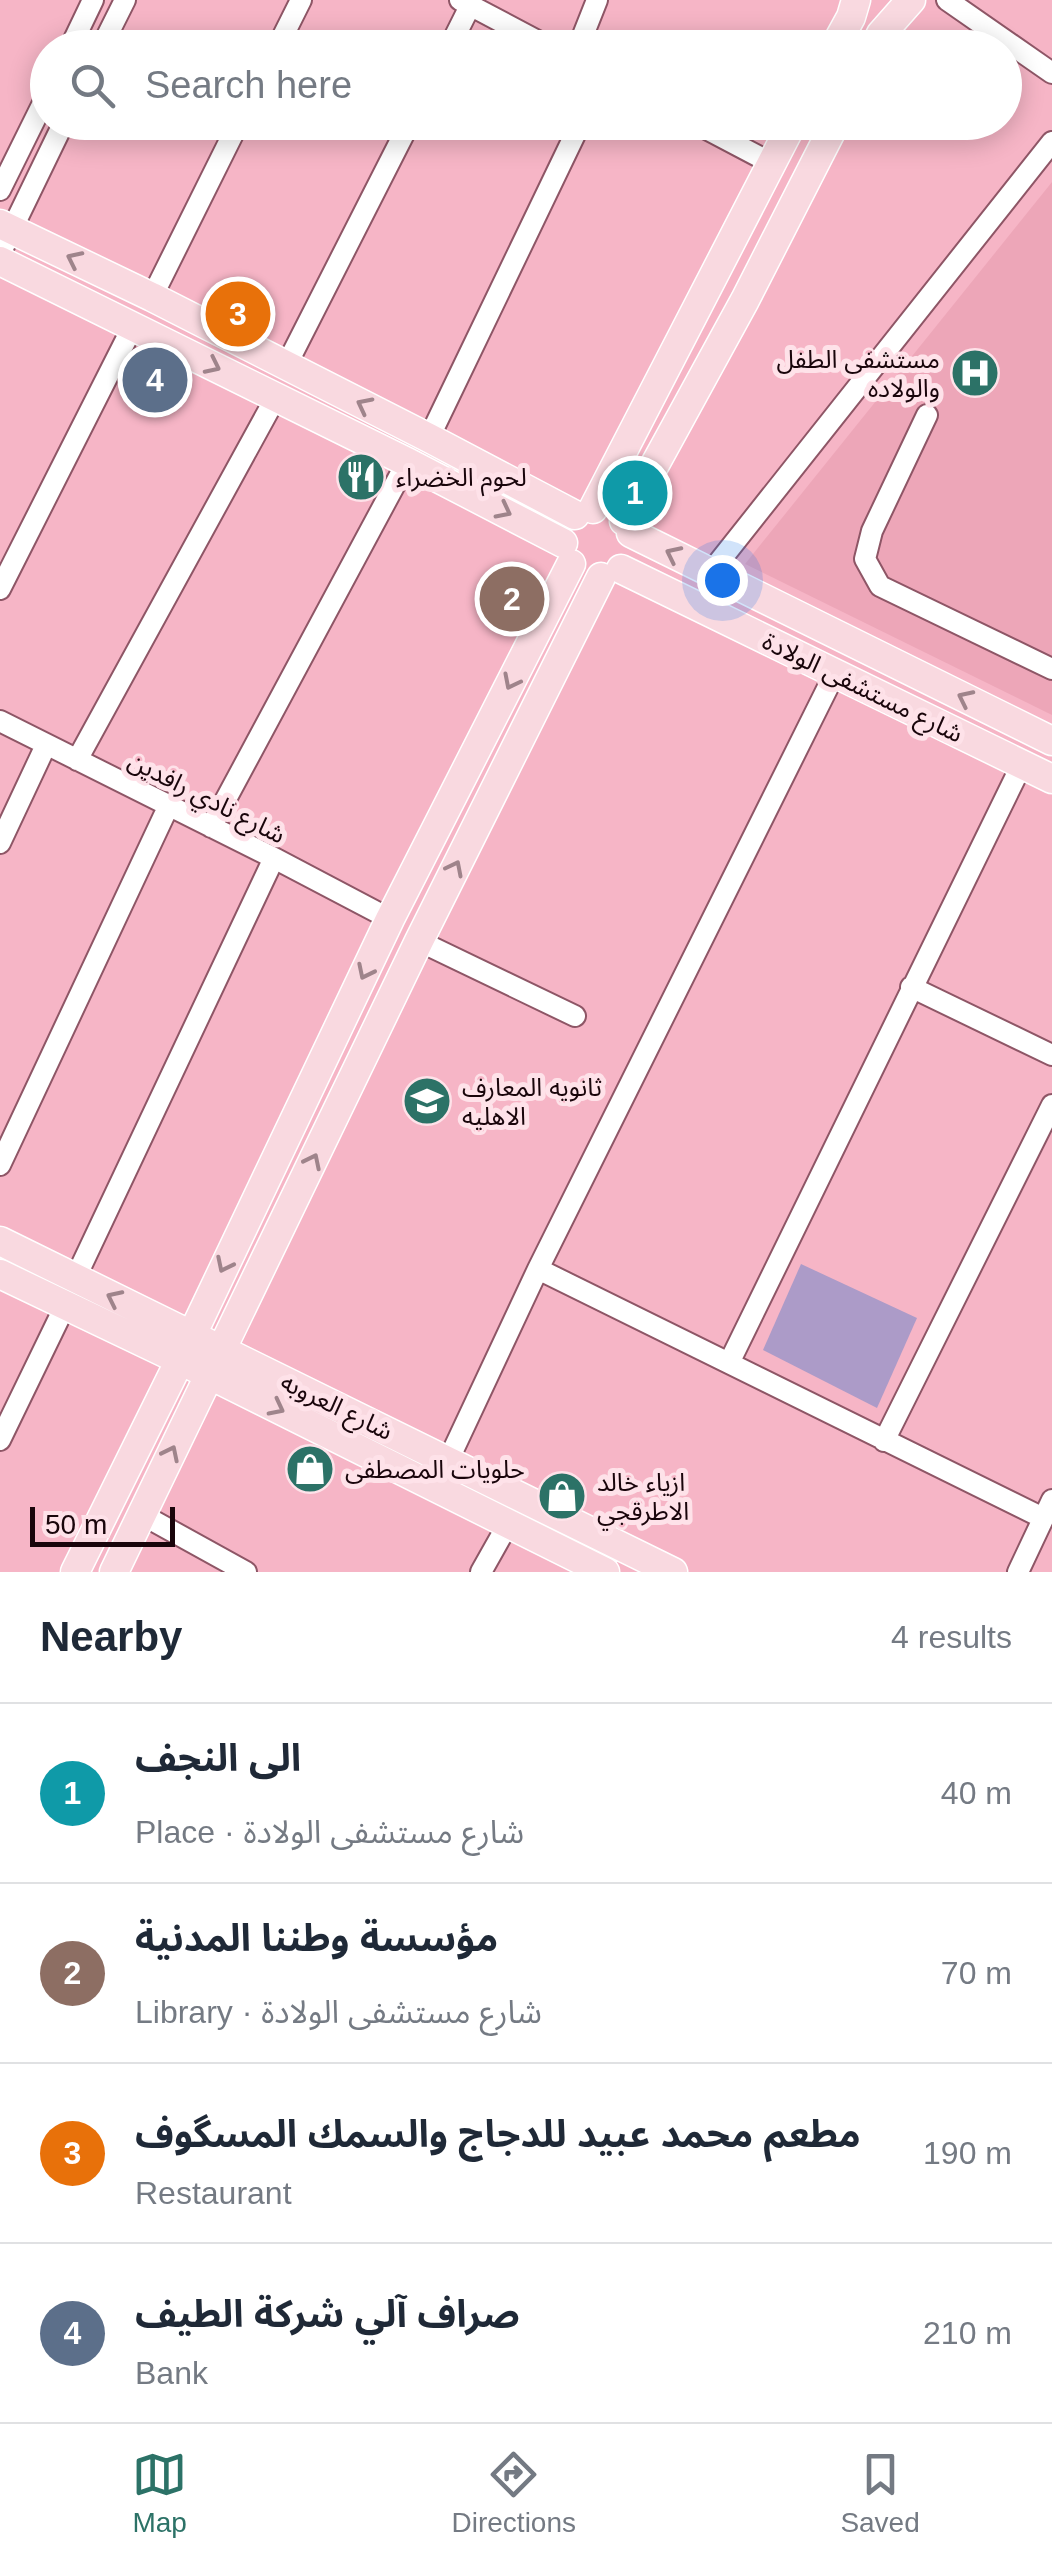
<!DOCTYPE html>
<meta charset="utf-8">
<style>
body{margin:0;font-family:Helvetica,"Noto Sans Arabic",sans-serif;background:#f6f6f7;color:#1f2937}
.scale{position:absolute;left:30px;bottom:25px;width:145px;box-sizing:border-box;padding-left:10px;border:5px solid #19050b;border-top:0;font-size:28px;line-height:35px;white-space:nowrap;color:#19050b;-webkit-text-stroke:8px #fee2e9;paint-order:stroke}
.you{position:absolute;left:722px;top:580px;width:35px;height:35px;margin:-25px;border:8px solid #fff;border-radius:50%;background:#1a73e8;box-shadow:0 0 0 15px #1a73e833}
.badge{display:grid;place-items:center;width:65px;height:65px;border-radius:50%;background:#2c7267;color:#fff;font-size:32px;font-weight:700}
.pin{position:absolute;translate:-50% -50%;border:5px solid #fff;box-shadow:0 2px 10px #0006}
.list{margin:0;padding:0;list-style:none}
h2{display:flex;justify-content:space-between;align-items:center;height:130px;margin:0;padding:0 40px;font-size:42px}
h2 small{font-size:32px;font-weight:400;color:#747a83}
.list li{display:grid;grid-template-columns:65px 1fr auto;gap:30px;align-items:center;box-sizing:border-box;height:180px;padding:0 40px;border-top:2px solid #e0e1e3}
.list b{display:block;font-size:38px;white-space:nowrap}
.list p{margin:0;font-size:32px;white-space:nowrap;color:#747a83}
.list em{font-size:32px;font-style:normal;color:#747a83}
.icon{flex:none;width:55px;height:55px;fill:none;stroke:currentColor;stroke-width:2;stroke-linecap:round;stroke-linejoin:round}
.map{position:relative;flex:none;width:1052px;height:1572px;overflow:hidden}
.search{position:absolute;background:#fff;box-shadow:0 5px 25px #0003;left:30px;right:30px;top:30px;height:110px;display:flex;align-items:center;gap:25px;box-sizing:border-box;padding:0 35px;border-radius:55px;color:#747a83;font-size:38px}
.sheet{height:850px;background:#fff}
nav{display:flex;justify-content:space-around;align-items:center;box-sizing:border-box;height:140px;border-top:2px solid #e0e1e3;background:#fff;font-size:28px;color:#747a83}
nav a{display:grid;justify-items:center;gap:5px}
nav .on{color:#2c7267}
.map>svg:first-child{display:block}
.built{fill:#eda6b8}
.green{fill:#ac9bc8}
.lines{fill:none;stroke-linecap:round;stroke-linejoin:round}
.minor-casing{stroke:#8e5666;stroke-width:24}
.major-casing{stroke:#fff;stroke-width:31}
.minor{stroke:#fff;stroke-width:20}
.major{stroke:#f9d9e0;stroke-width:28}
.oneway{stroke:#9f848b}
.labels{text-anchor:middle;stroke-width:10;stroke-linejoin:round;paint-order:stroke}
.poi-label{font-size:25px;fill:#19050b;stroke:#fee2e9;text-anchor:start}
.street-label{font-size:25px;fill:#19050b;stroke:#fee2e9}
</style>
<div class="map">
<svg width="1052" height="1572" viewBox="0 0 1052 1572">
<rect width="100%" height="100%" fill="#f6b5c6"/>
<path class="built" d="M1052 182V715L745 564Z"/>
<path class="green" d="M801 1264 917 1318 877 1408 763 1350Z"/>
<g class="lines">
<g class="minor-casing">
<path id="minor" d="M460 0 551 48
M947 0 1052 73
M70 48 93 0
M101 48 125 0
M277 48 301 0
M449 48 470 6
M578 48 597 0
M693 122 771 163
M0 190 48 93
M0 254 64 122
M152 297 239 122
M286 366 410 122
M927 415 872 531 865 559 880 586 1052 669
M429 438 581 122
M711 572 1052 142
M0 589 133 326
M0 721 274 858 390 919
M77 760 276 397
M211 827 407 462
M0 843 46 745
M419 941 575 1016
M911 987 1052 1055
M0 1165 169 805
M538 1269 1043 1518
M75 1279 274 858
M729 1363 1022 764
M0 1440 65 1306
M884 1441 1052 1105
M448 1461 538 1269 835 673
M141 1514 246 1572
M481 1572 508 1524
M1018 1572 1052 1500"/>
</g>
<g class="major-casing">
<path id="major" d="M834 48 851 17 856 0
M874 48 881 34 911 0
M0 224 152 297 429 438 575 515
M0 261 407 462 563 543
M593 509 793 122
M624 521 745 300 836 122
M631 533 1052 741
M621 569 1052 779
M0 1241 673 1572
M0 1274 180 1360 605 1572
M75 1572 180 1360 390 919 571 564
M114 1572 419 941 601 577"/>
</g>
<use href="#minor" class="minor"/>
<use href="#major" class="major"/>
</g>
<defs><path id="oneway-chevron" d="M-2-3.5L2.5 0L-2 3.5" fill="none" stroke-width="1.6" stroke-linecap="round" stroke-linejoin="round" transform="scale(2.5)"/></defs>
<g class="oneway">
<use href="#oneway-chevron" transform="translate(74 259) rotate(-154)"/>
<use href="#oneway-chevron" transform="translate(213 366) rotate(26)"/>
<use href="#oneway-chevron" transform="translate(364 405) rotate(-153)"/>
<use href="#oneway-chevron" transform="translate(504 511) rotate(27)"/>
<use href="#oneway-chevron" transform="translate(673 554) rotate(-154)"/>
<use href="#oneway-chevron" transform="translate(511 682) rotate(117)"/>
<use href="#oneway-chevron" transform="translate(965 698) rotate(-154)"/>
<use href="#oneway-chevron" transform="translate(455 868) rotate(-63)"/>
<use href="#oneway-chevron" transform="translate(365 972) rotate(116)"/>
<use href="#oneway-chevron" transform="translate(313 1161) rotate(-64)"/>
<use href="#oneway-chevron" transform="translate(224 1265) rotate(116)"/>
<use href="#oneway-chevron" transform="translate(114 1298) rotate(-154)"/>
<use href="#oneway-chevron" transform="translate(277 1408) rotate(27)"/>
<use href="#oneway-chevron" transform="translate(171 1453) rotate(-64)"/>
</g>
<defs>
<g id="hospital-disc" transform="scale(2.5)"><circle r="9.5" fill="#2c7267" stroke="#fee2e9"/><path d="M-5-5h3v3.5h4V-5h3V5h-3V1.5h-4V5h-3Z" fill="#fff"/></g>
<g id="restaurant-disc" transform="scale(2.5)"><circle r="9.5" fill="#2c7267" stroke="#fee2e9"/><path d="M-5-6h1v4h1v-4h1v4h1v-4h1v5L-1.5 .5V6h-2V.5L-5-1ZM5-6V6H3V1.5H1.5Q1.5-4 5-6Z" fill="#fff"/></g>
<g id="school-disc" transform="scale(2.5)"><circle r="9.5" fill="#2c7267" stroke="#fee2e9"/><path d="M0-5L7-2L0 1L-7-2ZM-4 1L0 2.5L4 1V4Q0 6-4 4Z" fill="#fff"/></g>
<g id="shop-disc" transform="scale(2.5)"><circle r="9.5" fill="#2c7267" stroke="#fee2e9"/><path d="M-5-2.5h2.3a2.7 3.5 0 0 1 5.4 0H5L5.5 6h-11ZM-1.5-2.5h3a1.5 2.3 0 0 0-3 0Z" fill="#fff"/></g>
</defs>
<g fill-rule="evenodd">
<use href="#hospital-disc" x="975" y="373"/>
<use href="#restaurant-disc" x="361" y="477"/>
<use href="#school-disc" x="427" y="1101"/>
<use href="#shop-disc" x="310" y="1469"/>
<use href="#shop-disc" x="562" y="1496"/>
</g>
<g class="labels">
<g class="poi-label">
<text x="940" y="368" text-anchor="end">مستشفى الطفل<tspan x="940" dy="29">والولاده</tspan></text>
<text x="396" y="486">لحوم الخضراء</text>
<text x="462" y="1096">ثانويه المعارف<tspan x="462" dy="29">الاهليه</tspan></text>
<text x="345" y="1478">حلويات المصطفى</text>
<text x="597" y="1491">ازياء خالد<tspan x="597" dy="29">الاطرقجي</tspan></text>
</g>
<g class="street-label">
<text transform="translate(863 687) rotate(26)" y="9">شارع مستشفى الولادة</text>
<text transform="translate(207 797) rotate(27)" y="9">شارع نادي رافدين</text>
<text transform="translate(337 1406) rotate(26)" y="9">شارع العروبه</text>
</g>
</g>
</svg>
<div class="scale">50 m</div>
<div class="you"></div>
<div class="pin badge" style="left:635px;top:493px;background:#0f9aa8">1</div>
<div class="pin badge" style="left:512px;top:599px;background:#8d6e63">2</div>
<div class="pin badge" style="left:238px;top:314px;background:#e8710a">3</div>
<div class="pin badge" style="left:155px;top:380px;background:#5c6f8a">4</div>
<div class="search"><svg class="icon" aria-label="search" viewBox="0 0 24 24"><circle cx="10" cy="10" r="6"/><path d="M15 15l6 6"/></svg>Search here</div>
</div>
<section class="sheet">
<h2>Nearby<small>4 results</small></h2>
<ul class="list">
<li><span class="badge" style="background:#0f9aa8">1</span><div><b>الى النجف</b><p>Place · شارع مستشفى الولادة</p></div><em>40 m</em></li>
<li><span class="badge" style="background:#8d6e63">2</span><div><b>مؤسسة وطننا المدنية</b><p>Library · شارع مستشفى الولادة</p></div><em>70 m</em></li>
<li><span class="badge" style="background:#e8710a">3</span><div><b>مطعم محمد عبيد للدجاج والسمك المسگوف</b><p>Restaurant</p></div><em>190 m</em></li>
<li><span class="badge" style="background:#5c6f8a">4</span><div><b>صراف آلي شركة الطيف</b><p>Bank</p></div><em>210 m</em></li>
</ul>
</section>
<nav>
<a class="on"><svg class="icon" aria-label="map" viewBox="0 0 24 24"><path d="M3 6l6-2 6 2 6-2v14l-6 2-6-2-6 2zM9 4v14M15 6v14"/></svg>Map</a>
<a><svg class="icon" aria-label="directions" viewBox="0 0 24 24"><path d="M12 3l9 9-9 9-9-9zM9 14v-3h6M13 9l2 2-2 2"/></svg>Directions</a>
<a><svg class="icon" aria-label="saved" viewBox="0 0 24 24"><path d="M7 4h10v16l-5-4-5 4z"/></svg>Saved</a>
</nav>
